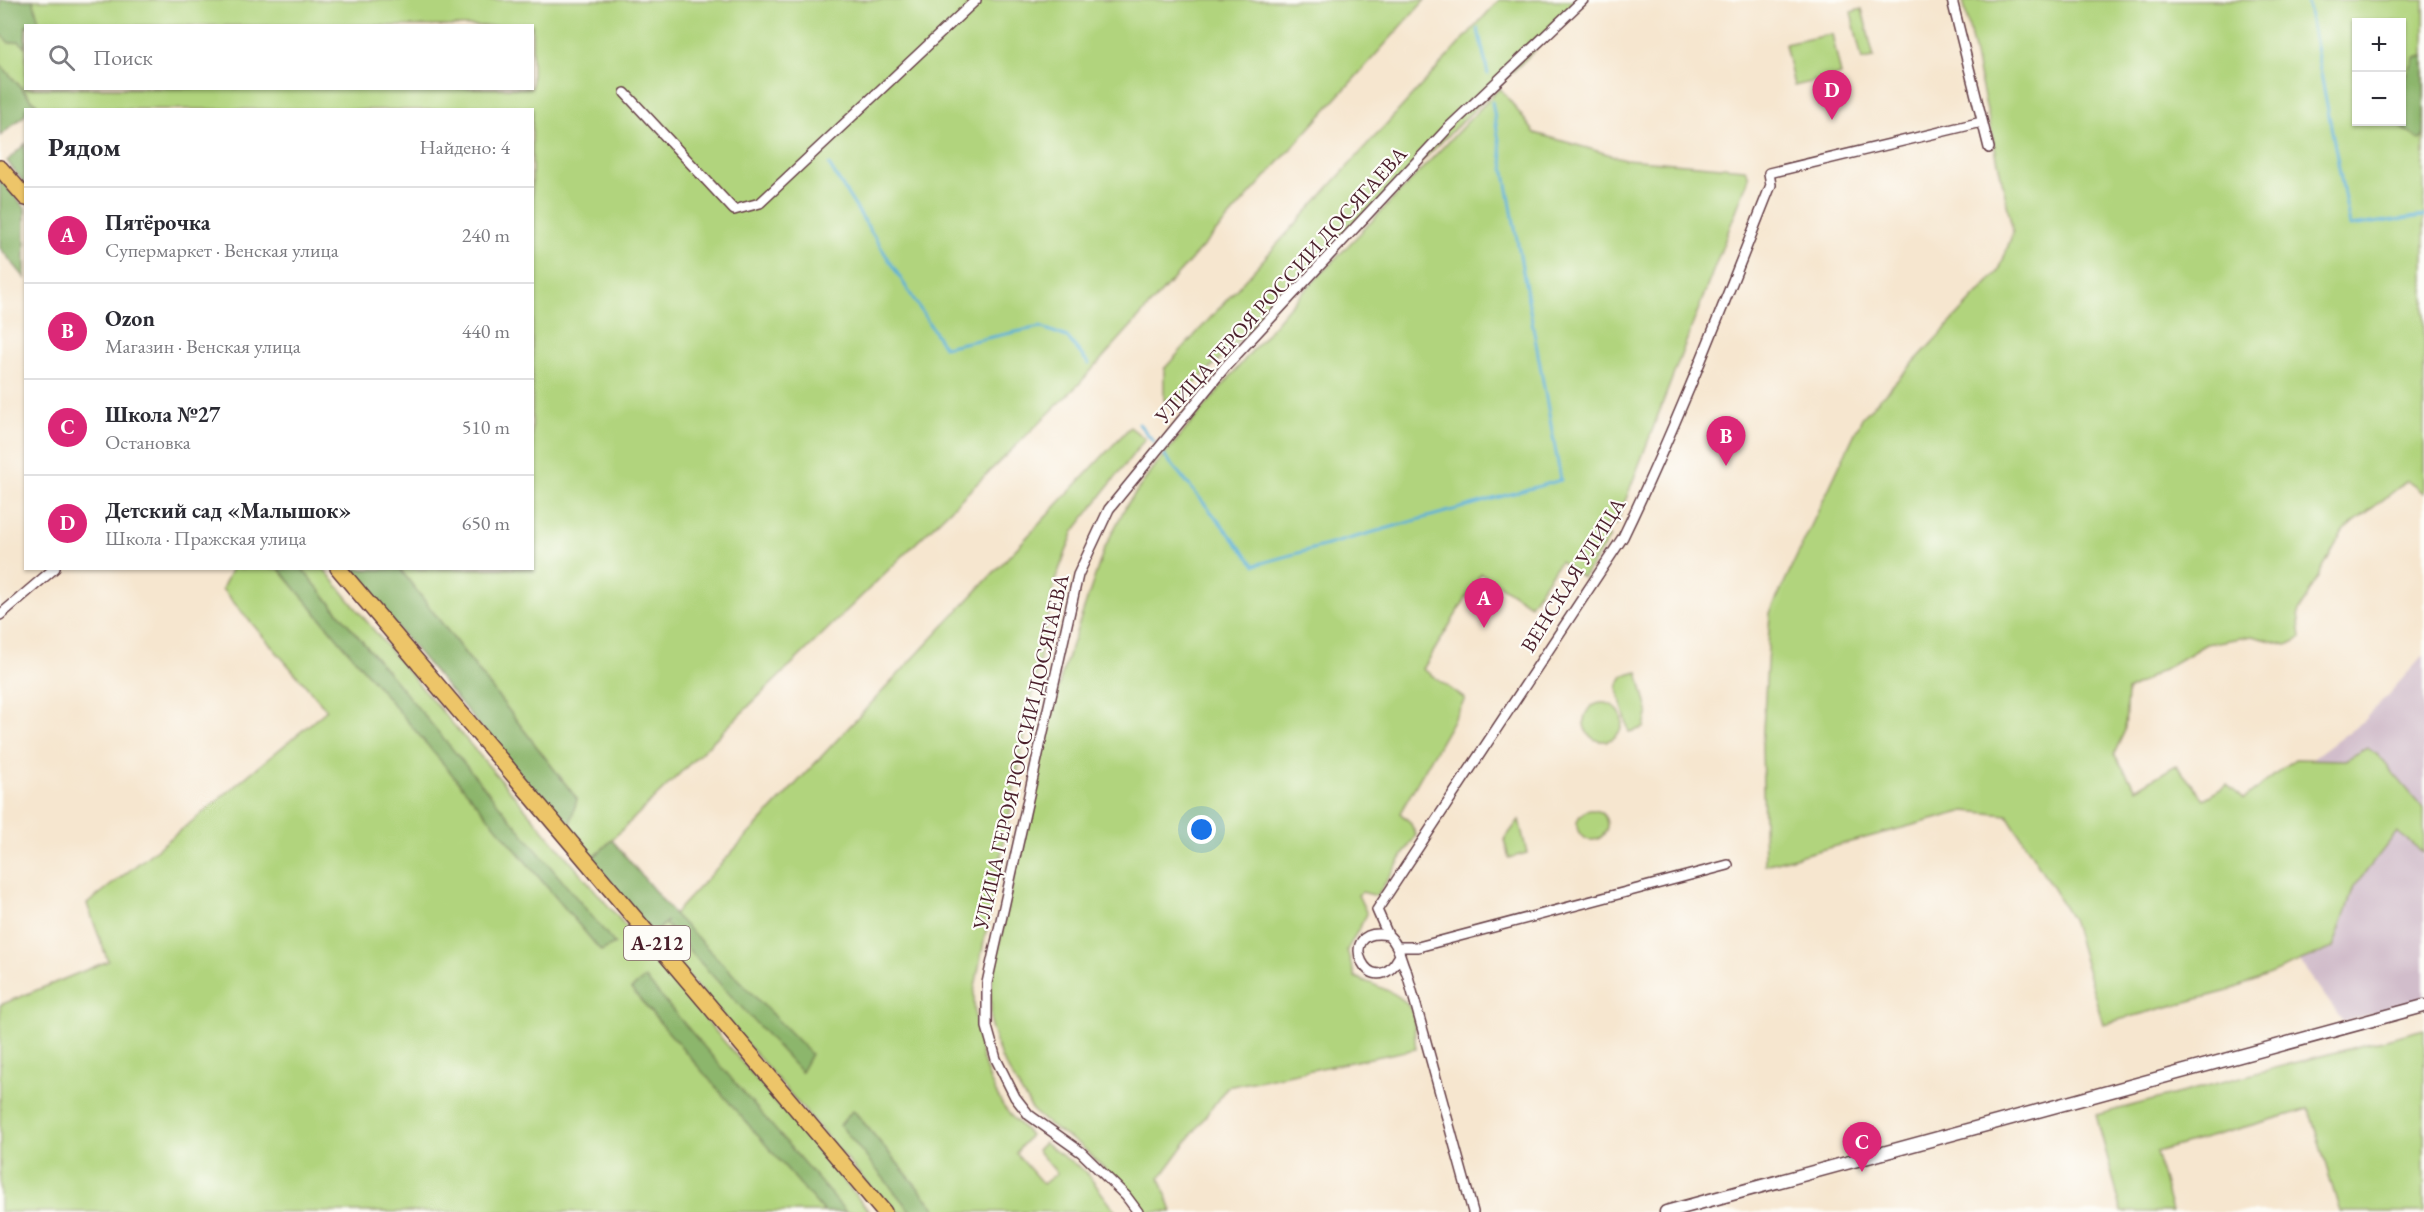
<!DOCTYPE html>
<html lang="ru">
<meta charset="utf-8">
<style>
body{margin:0;font-family:"EB Garamond",serif;background:#f7f7f7;color:#2b2b33}
.controls{position:absolute;right:18px;top:18px;display:grid;overflow:hidden;border-radius:0px;box-shadow:0 2px 4px #0004}
.controls button{width:54px;height:54px;display:grid;place-items:center;padding:0;border:0;border-bottom:2px solid #e1e1e2;background:#fff;color:#2b2b33;font:30px sans-serif}
.you{position:absolute;left:1202px;top:830px;width:21px;height:21px;margin:-15px;border:4px solid #fff;border-radius:50%;background:#1a73e8;box-shadow:0 0 0 9px #1a73e833}
.badge{display:grid;place-items:center;width:39px;height:39px;border-radius:50%;background:#db2777;color:#fff;font-size:20px;font-weight:700}
.pin{position:absolute;translate:-50% -50px;filter:drop-shadow(0 2px 3px #0008)}
.pin::after{content:'';position:absolute;top:32px;width:21px;height:18px;background:inherit;clip-path:polygon(0 0,100% 0,50% 100%)}
.list{margin:0;padding:0;list-style:none}
h2{display:flex;justify-content:space-between;align-items:center;height:78px;margin:0;padding:0 24px;font-size:26px}
h2 small{font-size:20px;font-weight:400;color:#7c7c81}
.list li{display:grid;grid-template-columns:39px 1fr auto;gap:18px;align-items:center;box-sizing:border-box;height:96px;padding:0 24px;border-top:2px solid #e1e1e2}
.list b{display:block;font-size:22px;white-space:nowrap}
.list p{margin:0;font-size:20px;white-space:nowrap;color:#7c7c81}
.list em{font-size:20px;font-style:normal;color:#7c7c81}
.icon{flex:none;width:33px;height:33px;fill:none;stroke:currentColor;stroke-width:2;stroke-linecap:round;stroke-linejoin:round}
.map{position:relative;flex:none;width:2424px;height:1212px;overflow:hidden}
.search{position:absolute;background:#fff;box-shadow:0 2px 4px #0004;left:24px;top:24px;width:510px;height:66px;display:flex;align-items:center;gap:15px;box-sizing:border-box;padding:0 21px;border-radius:0px;color:#7c7c81;font-size:22px}
.panel{position:absolute;background:#fff;box-shadow:0 2px 4px #0004;left:24px;top:108px;width:510px;height:462px;border-radius:0px}
.map>svg:first-child{display:block}
.industrial{fill:#d1bdcb}
.green{fill:#b1d47d;stroke:#7e7a54;stroke-width:1.5;fill-rule:evenodd}
.forest{fill:#8cb66c;stroke:#6b6a4c;stroke-width:1.5}
.lines{fill:none;stroke-linecap:round;stroke-linejoin:round}
.stream{stroke:#5bb1d8;stroke-width:3}
.minor-casing{stroke:#643d44;stroke-width:12}
.tertiary-casing{stroke:#643d44;stroke-width:15}
.trunk-casing{stroke:#643d44;stroke-width:18}
.minor{stroke:#fff;stroke-width:9}
.tertiary{stroke:#fff;stroke-width:12}
.trunk{stroke:#edc569;stroke-width:15}
.labels{text-anchor:middle;stroke-width:4.5;stroke-linejoin:round;paint-order:stroke}
.shield{fill:#fdfcf7;stroke:#806168;stroke-width:1.5}
.shield-label{font-size:20px;font-weight:bold;fill:#4a1f2b}
.street-label{font-size:21px;fill:#4a1f2b;stroke:#fdfcf7}
</style>
<div class="map">
<svg width="2424" height="1212" viewBox="0 0 2424 1212">
<rect width="100%" height="100%" fill="#fdfcf7"/>
<filter id="ink" filterUnits="userSpaceOnUse"><feTurbulence type="fractalNoise" baseFrequency=".0167" numOctaves="2"/><feDisplacementMap in="SourceGraphic" scale="12" xChannelSelector="R" yChannelSelector="G"/><feConvolveMatrix kernelMatrix="1 2 1 2 8 2 1 2 1" color-interpolation-filters="sRGB"/></filter>
<filter id="wash" filterUnits="userSpaceOnUse"><feTurbulence type="fractalNoise" baseFrequency=".008" numOctaves="4" result="noise"/><feDisplacementMap in="SourceGraphic" scale="24" xChannelSelector="R" yChannelSelector="G"/><feGaussianBlur stdDeviation="1.35" result="paint"/><feColorMatrix in="noise" values="0 0 0 0 0 0 0 0 0 0 0 0 0 0 0 0 0 1.4 0 .05"/><feComposite in="paint" operator="in"/></filter>
<g filter="url(#wash)">
<rect width="100%" height="100%" fill="#f6e6cf"/>
<path class="industrial" d="M2424 655V998L2344 1022 2300 962 2185 854 2365 720Z"/>
<path class="green" d="M0 0H1425L1079 384 592 859 568 831 577 799 400 569 532 568V110L41 109 0 64ZM26 26H532V88H26Z
M1499 0H1586L1170 408 1164 400V369Z
M1963 0H2424V493L2407 481 2343 531 2298 613 2301 638 2287 645 2252 636 2206 644 2127 691 2125 730 2114 754 2136 789 2176 765 2204 799 2227 785 2244 799 2295 759 2345 760 2367 748 2378 755 2424 809V853L2397 832 2354 887 2333 948 2228 991 2103 1024 2072 919 2007 815 1965 811 1765 865 1762 747 1770 613 1862 418 1999 271 2013 232ZM2356 22H2402V122H2356Z
M1862 9 1874 58 1862 60 1851 12Z
M1832 34 1841 75 1794 86 1785 44Z
M1500 88 1535 133 1625 159 1745 169 1749 177 1616 525 1607 522 1606 534 1610 537 1583 578 1560 561 1530 605 1481 573 1423 669 1465 699 1400 813 1410 822 1416 835 1377 896 1362 892 1358 895 1367 914 1347 950 1355 977C1374 986 1412 994 1414 1020 1415 1029 1414 1038 1416 1049L1227 1087 1160 1178 1172 1212H1143L1136 1200 1103 1167 1079 1144 1054 1129 1033 1111 1001 1058 991 1026V983L1026 819 1061 677 1104 549 1126 506 1155 466 1289 307Z
M1130 427 1145 439 1074 531 1056 578 974 992C974 1032 981 1069 1002 1104 1008 1115 1021 1125 1030 1135L1016 1153 1043 1184 1057 1173 1037 1150 1044 1143 1086 1172 1116 1212H938L854 1111 913 1212H892L653 935 668 921 801 1071 810 1054 673 915Z
M232 568 279 569 375 682 391 676 302 569H324L399 661 870 1212H0V1005L108 961 87 904 195 819 327 710 222 589Z
M1638 672 1648 711 1644 728 1629 732 1617 687 1623 676Z
M1584 722a19 19 0 1 1 38 0a19 19 0 1 1-38 0Z
M1577 825a15 15 0 1 1 30 0a15 15 0 1 1-30 0Z
M1519 820 1527 853 1509 858 1504 840Z
M2424 1029V1212H2340L2309 1109 2156 1152 2172 1212H2122L2096 1115Z"/>
<path class="forest" d="M0 0H33L40 25 26 26 25 47 19 41 9 43 0 33Z
M2424 56V134L2420 140 2404 130 2399 122H2402V85L2415 58Z
M0 64 37 106 26 110 25 115 0 136Z
M25 144V184L7 161Z
M0 178 25 208V278L0 248Z
M279 569H302L615 944 601 951Z
M348 569H400L577 799 568 831Z
M612 840 674 914 811 1054 801 1072 665 924 667 921 653 935 592 859Z
M645 978 846 1212H824L631 989Z
M853 1110 938 1212H911L840 1125Z"/>
<g class="lines">
<path class="stream" d="M2307 0 2350 226 2424 216
M1478 29 1488 74
M829 165 944 347 1040 327 1067 337 1089 364
M1139 424 1154 442
M1164 455 1255 565 1561 480 1492 102"/>
</g>
</g>
<g filter="url(#ink)">
<g class="lines">
<g class="minor-casing">
<path id="minor" d="M1952 0 1989 148
M625 93 734 210 760 203 976 0
M0 615 55 568
M1388 935 1377 910 1623 537C1678 423 1724 303 1771 185L1769 173 1982 122
M1398 947H1418L1728 865
M1399 957C1371 1008 1331 925 1388 935 1400 945 1400 960 1407 973L1473 1212
M1138 1212 1126 1196 1081 1152 1029 1115 1015 1097 996 1059 987 1027V983L1078 575 1109 509 1226 366 1448 128 1583 0"/>
</g>
<g class="tertiary-casing">
<path id="tertiary" d="M1666 1212 2424 1006"/>
</g>
<g class="trunk-casing">
<path id="trunk" d="M0 168 26 198
M338 568 884 1212"/>
</g>
<use href="#minor" class="minor"/>
<use href="#tertiary" class="tertiary"/>
<use href="#trunk" class="trunk"/>
</g>
</g>
<g class="labels">
<rect class="shield" x="624" y="926" width="66" height="34" rx="4.5"/>
<g class="shield-label">
<text x="657" y="950">А-212</text>
</g>
<g class="street-label">
<text transform="translate(1281 285) rotate(-48)" y="7">УЛИЦА ГЕРОЯ РОССИИ ДОСЯГАЕВА</text>
<text transform="translate(1573 575) rotate(-58)" y="7">ВЕНСКАЯ УЛИЦА</text>
<text transform="translate(1021 752) rotate(-77)" y="7">УЛИЦА ГЕРОЯ РОССИИ ДОСЯГАЕВА</text>
</g>
</g>
</svg>
<div class="controls">
<button>+</button>
<button>−</button>
</div>
<div class="you"></div>
<div class="pin badge" style="left:1484px;top:628px">A</div>
<div class="pin badge" style="left:1726px;top:466px">B</div>
<div class="pin badge" style="left:1862px;top:1172px">C</div>
<div class="pin badge" style="left:1832px;top:120px">D</div>
<div class="search"><svg class="icon" aria-label="search" viewBox="0 0 24 24"><circle cx="10" cy="10" r="6"/><path d="M15 15l6 6"/></svg>Поиск</div>
<section class="panel">
<h2>Рядом<small>Найдено: 4</small></h2>
<ul class="list">
<li><span class="badge">A</span><div><b>Пятёрочка</b><p>Супермаркет · Венская улица</p></div><em>240 m</em></li>
<li><span class="badge">B</span><div><b>Ozon</b><p>Магазин · Венская улица</p></div><em>440 m</em></li>
<li><span class="badge">C</span><div><b>Школа №27</b><p>Остановка</p></div><em>510 m</em></li>
<li><span class="badge">D</span><div><b>Детский сад «Малышок»</b><p>Школа · Пражская улица</p></div><em>650 m</em></li>
</ul>
</section>
</div>
